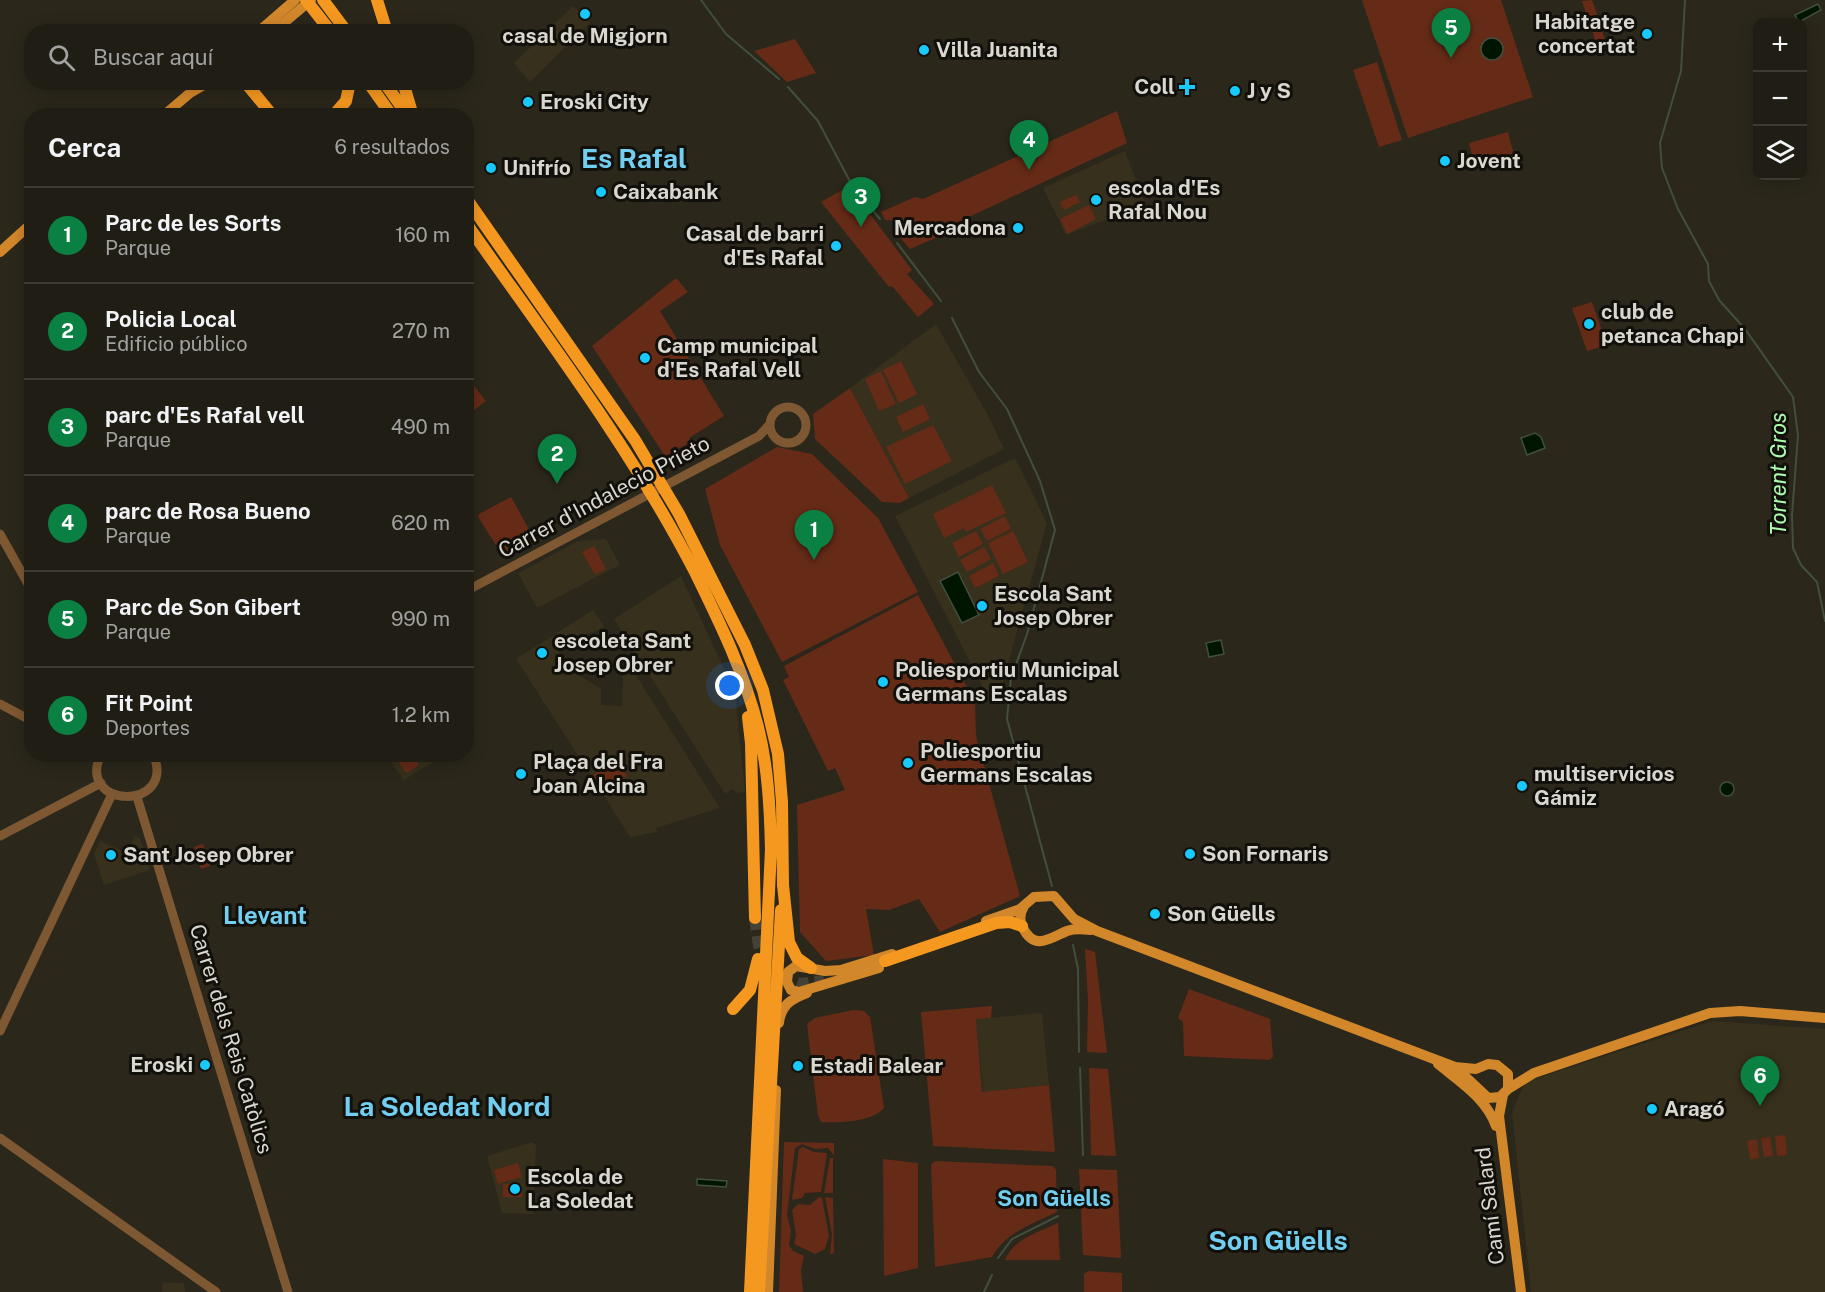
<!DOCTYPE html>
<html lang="es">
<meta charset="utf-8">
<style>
body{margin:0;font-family:"Public Sans",sans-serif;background:#2d2a22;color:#f1f3f6}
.controls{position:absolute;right:18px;top:18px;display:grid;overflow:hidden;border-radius:12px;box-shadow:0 3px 15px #0003}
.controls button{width:54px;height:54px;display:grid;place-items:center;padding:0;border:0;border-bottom:2px solid #3d3b34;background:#201d14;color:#f1f3f6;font:30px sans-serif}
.you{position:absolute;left:730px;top:686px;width:21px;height:21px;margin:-15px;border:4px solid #fff;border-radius:50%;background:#1a73e8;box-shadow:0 0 0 9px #1a73e833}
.badge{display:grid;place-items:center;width:39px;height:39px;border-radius:50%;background:#0b8043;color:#fff;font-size:20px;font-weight:700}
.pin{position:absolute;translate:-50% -50px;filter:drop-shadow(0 2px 3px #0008)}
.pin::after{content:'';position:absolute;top:32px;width:21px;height:18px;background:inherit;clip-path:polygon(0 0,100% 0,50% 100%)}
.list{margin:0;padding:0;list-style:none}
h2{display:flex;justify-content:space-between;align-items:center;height:78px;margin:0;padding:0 24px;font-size:26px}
h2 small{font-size:20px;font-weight:400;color:#a2a2a0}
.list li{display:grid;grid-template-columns:39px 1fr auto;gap:18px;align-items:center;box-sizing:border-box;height:96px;padding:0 24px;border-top:2px solid #3d3b34}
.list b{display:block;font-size:22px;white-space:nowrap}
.list p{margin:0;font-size:20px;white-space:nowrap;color:#a2a2a0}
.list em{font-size:20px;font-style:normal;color:#a2a2a0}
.icon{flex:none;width:33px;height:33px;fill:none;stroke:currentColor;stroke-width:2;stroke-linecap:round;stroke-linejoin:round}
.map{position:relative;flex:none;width:1825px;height:1292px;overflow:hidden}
.search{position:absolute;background:#201d14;box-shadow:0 3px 15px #0003;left:24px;top:24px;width:450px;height:66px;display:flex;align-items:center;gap:15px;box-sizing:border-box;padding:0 21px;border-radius:24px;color:#a2a2a0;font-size:22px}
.panel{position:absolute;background:#201d14;box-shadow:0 3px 15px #0003;left:24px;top:108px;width:450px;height:654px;border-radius:24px}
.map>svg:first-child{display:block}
.built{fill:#36301c}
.green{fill:#662b17}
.water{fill:#001500;stroke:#414f3e;stroke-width:1.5}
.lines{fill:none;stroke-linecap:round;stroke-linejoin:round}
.stream{stroke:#414f3e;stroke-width:2}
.highway-tunnel{stroke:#454136;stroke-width:12;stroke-dasharray:12 6;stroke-linecap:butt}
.minor{stroke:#7e5832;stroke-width:9}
.major{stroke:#d3872b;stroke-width:10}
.highway{stroke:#f59820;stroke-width:12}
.poi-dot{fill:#18cafb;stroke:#12100b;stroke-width:2}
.labels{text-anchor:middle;stroke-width:6;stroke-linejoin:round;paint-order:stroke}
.poi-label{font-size:21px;font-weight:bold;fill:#dad7cf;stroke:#12100b;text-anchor:start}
.street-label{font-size:21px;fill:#dad7cf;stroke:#12100b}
.water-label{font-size:22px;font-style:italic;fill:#acfcae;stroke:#12100b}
.neighbourhood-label{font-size:22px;font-weight:bold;fill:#73cff1;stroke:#12100b}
.quarter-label{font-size:24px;font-weight:bold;fill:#73cff1;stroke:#12100b}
.district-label{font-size:27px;font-weight:bold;fill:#73cff1;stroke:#12100b}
</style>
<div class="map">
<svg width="1825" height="1292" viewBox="0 0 1825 1292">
<rect width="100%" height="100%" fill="#2b271b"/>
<path class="built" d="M573 6 590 23 530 82 514 63Z
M1125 151 1148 212 1116 216 1066 235 1043 188Z
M936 324 988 415 1004 449 909 498 850 388Z
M1015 458 1047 523 1001 689 989 699 895 516Z
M606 539 620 565 537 608 518 573 578 541Z
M681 576 735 692 745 792 736 793 733 789 725 794 614 619Z
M593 610 605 627 556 648 570 670 601 689V705L622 706 623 676 632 669 720 808 656 828 657 832 630 837 599 788 516 659Z
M386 755H444L404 780Z
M135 836 140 838 150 870 104 885 94 854 100 841 127 853Z
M1042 1013 1049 1085 983 1092 976 1019Z
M1712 1021 1825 1029V1292H1531L1512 1112 1525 1082Z
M532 1142 536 1145 533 1214 502 1213 487 1156Z
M163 1282 184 1283 185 1292H162Z"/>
<path class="green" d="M1362 0H1501L1533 97 1408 138Z
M1592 0 1598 17 1588 20 1582 1Z
M1599 21 1607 46 1598 49 1590 24Z
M795 39 816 73 787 82 754 51Z
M1377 62 1402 140 1379 147 1353 70Z
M1117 111 1127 143 941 230 940 236 910 249 897 234 898 221 885 220 881 212 915 197 923 199Z
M1508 132 1514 156 1475 167 1469 143Z
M849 186 912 270 907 274 934 304 918 317 892 286 889 287 821 202Z
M1076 195 1080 202 1064 210 1060 202Z
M1089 205 1096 219 1067 234 1060 219Z
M676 278 688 292 660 311 724 416 689 438 691 442 665 456 592 346Z
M1592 302 1607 345 1587 351 1572 308Z
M901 361 917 394 899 403 883 370Z
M881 371 896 404 879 411 865 379Z
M466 376 486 401 473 411 467 402Z
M850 388 909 498 900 503 882 502 815 439 813 414Z
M923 404 930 419 903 432 896 417Z
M933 425 952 461 905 484 886 447Z
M777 447 812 454 878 518 918 592 782 662 720 545 705 489Z
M992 485 1006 513 966 532 964 528 944 538 933 514Z
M511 497 536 542 507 557 503 556 478 517 479 514Z
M1005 516 1011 529 987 541 980 529Z
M976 531 983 544 959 557 952 543Z
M1013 531 1028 562 1003 574 988 543Z
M594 546 606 569 595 575 582 552Z
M984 547 991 559 967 572 960 560Z
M993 563 999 576 975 588 969 576Z
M918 595 975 702 976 736 1020 896 940 932 919 899 889 910 866 909 874 955 826 961 800 932 797 805 845 790 835 768 828 771 783 680 789 677 784 666Z
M394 755H413L419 765 406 773Z
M617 760 627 776 603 791 593 775Z
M203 844 210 866 201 869 194 847Z
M1085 949 1095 952 1107 1053 1087 1052 1088 1000Z
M1189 989 1270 1019 1273 1057 1269 1060 1184 1056 1183 1022 1178 1018Z
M992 1006 991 1018 976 1019 982 1092 1049 1085 1055 1152 933 1146 921 1012Z
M853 1010 864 1011 870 1017 884 1108C873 1122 838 1123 821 1122L818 1115 807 1024 815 1018Z
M1089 1068 1108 1069 1116 1156 1091 1155Z
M1785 1135 1787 1155 1777 1156 1775 1136Z
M1770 1137 1773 1156 1764 1157 1761 1138Z
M1757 1139 1759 1158 1750 1159 1747 1141Z
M784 1142 834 1143V1155L828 1148 815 1149 802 1144 795 1148 787 1215 791 1231 789 1245 793 1251 804 1256 801 1270 803 1292H779Z
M803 1147 814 1152 827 1153 821 1192 805 1193 802 1198 792 1200 799 1149Z
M830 1158H833V1193H824Z
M883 1159 918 1163V1268L884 1276Z
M935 1161 1053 1166 1056 1170 1057 1212C1032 1224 1006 1232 992 1257L935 1267 931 1165Z
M518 1163 522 1177 498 1184 494 1170Z
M1079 1169 1117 1170 1121 1258 1083 1255Z
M503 1184 522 1185V1197H503Z
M819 1197 822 1198 829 1236 825 1249 815 1254 794 1244 796 1235 792 1210 798 1204 810 1205Z
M825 1197 833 1198 834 1253 830 1254 832 1234Z
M1058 1223 1060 1260H1005C1013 1239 1039 1232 1058 1223Z
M1088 1271 1122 1273V1292H1084V1274Z"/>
<path class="water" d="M1818 4 1821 10 1799 22 1795 15Z
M1481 49a11 11 0 1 1 22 0a11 11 0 1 1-22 0Z
M1535 433 1541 437 1545 448 1527 455 1521 438Z
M958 572 979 615 962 623 940 581Z
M1221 640 1224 654 1209 657 1206 643Z
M1720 789a7 7 0 1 1 14 0a7 7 0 1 1-14 0Z
M697 1179 727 1181 726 1187 697 1185Z"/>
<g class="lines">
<path class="stream" d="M701 0 726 34 779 79
M1685 0 1681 71 1660 143 1662 168 1678 209 1708 264 1709 281 1719 300 1745 329 1793 397 1798 435 1792 515 1793 548 1801 565 1817 582 1825 621
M788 87 818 121 854 189 880 219
M897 243 941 301
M952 318 979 372 1007 409 1040 481 1055 530 1027 634 1011 678 1007 719 1052 886
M1073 945 1078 969 1079 1052
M1080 1068 1083 1155
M998 1258 1012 1239 1058 1216
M984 1292 992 1275"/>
<path class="highway-tunnel" d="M755 918 759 946 766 963
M780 977 800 984 824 981"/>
<path class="minor" d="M770 425a18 18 0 1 1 36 0a18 18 0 1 1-36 0Z
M0 534 32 591
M466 591 759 436 770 424
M0 704 32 721
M101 754C75 810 178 811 153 754
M137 797 288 1292
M0 836 101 783
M0 1031 112 794
M0 1138 216 1292"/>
<path class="major" d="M258 32 295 0
M273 32 311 0
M163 116 190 93 209 82
M0 252 32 223
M1024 906C1020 913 1019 921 1023 928 1035 952 1052 937 1067 931 1075 928 1083 929 1091 930
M986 921 1020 909 1034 897 1054 896 1074 919 1097 931 1455 1067 1476 1069 1488 1064 1497 1065 1508 1074V1089L1500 1097 1488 1098 1455 1067
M879 968 799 992 791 990 787 982 788 972 796 966 825 971 841 970 892 954
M779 1023C781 1005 791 999 807 993
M1438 1064C1460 1082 1486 1098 1496 1126
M1508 1089 1534 1073 1710 1013 1740 1011 1825 1018
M1503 1095 1499 1116 1521 1292
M768 1292 776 1090"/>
<path class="highway" d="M306 0 331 32
M323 0 347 32
M377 0 387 32
M245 82 273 116
M368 82 392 116
M384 82 408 116
M403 82 413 116
M333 116 346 101 350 82
M466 198 635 440 679 514 745 645 763 690 778 754 782 802 783 885 789 942 797 958 811 968
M466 223C546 337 631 448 695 572 720 623 744 672 758 727 768 767 770 808 771 849L750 1292
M748 717 751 743 755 918
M885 961 996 923 1010 922 1022 926
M733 1009 750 990 758 959
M759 1292 781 910"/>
</g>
<g class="poi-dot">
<circle cx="585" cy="14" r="6"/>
<circle cx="1647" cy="34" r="6"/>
<circle cx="924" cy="50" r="6"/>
<path d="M1184 78h6v6h6v6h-6v6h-6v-6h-6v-6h6z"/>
<circle cx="1235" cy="91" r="6"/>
<circle cx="528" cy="102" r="6"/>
<circle cx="1445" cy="161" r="6"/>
<circle cx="491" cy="168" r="6"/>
<circle cx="601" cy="192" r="6"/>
<circle cx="1096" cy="200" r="6"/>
<circle cx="1018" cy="228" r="6"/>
<circle cx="836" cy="246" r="6"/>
<circle cx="1589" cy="324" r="6"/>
<circle cx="645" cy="358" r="6"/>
<circle cx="982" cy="606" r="6"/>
<circle cx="542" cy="653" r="6"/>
<circle cx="883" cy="682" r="6"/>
<circle cx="908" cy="763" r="6"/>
<circle cx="521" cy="774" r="6"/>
<circle cx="1522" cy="786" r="6"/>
<circle cx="1190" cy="854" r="6"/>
<circle cx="111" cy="855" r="6"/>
<circle cx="1155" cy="914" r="6"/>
<circle cx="205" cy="1065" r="6"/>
<circle cx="798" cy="1066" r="6"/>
<circle cx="1652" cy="1109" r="6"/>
<circle cx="515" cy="1189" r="6"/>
</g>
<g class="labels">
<g class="poi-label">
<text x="1635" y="29" text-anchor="end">Habitatge<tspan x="1635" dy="24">concertat</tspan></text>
<text x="585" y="43" text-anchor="middle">casal de Migjorn</text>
<text x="936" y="57">Villa Juanita</text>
<text x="1175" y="94" text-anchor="end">Coll</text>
<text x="1247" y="98">J y S</text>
<text x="540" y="109">Eroski City</text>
<text x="1457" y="168">Jovent</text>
<text x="503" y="175">Unifrío</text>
<text x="1108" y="195">escola d'Es<tspan x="1108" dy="24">Rafal Nou</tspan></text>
<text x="613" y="199">Caixabank</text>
<text x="1006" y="235" text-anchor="end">Mercadona</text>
<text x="824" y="241" text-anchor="end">Casal de barri<tspan x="824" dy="24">d'Es Rafal</tspan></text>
<text x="1601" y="319">club de<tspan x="1601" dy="24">petanca Chapi</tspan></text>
<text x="657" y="353">Camp municipal<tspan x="657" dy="24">d'Es Rafal Vell</tspan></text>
<text x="994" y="601">Escola Sant<tspan x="994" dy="24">Josep Obrer</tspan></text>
<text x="554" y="648">escoleta Sant<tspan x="554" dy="24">Josep Obrer</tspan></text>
<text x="895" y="677">Poliesportiu Municipal<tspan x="895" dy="24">Germans Escalas</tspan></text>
<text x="920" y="758">Poliesportiu<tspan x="920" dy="24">Germans Escalas</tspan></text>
<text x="533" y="769">Plaça del Fra<tspan x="533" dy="24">Joan Alcina</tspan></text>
<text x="1534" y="781">multiservicios<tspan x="1534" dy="24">Gámiz</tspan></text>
<text x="1202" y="861">Son Fornaris</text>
<text x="123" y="862">Sant Josep Obrer</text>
<text x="1167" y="921">Son Güells</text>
<text x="193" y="1072" text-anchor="end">Eroski</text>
<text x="810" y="1073">Estadi Balear</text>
<text x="1664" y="1116">Aragó</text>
<text x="527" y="1184">Escola de<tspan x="527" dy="24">La Soledat</tspan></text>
</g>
<g class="street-label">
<text transform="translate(604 497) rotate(-28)" y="7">Carrer d'Indalecio Prieto</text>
<text transform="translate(231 1039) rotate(73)" y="7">Carrer dels Reis Catòlics</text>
<text transform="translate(1490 1206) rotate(-97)" y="7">Camí Salard</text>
</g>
<g class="water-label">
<text transform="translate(1778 474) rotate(-90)" y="8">Torrent Gros</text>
</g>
<g class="neighbourhood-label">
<text x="1054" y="1206">Son Güells</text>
</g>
<g class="quarter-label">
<text x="265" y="924">Llevant</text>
</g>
<g class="district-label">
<text x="634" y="168">Es Rafal</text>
<text x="447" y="1116">La Soledat Nord</text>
<text x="1278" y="1250">Son Güells</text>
</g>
</g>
</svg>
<div class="controls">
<button>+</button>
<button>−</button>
<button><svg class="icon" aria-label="layers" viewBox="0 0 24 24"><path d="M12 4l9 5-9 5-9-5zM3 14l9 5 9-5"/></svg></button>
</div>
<div class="you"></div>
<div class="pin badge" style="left:814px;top:560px">1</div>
<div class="pin badge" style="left:557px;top:484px">2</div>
<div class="pin badge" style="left:861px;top:227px">3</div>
<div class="pin badge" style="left:1029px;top:170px">4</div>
<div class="pin badge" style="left:1451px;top:58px">5</div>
<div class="pin badge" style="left:1760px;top:1106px">6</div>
<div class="search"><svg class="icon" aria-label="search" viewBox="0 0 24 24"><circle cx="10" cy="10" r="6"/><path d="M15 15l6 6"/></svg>Buscar aquí</div>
<section class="panel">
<h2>Cerca<small>6 resultados</small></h2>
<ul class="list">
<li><span class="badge">1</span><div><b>Parc de les Sorts</b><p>Parque</p></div><em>160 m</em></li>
<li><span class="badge">2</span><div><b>Policia Local</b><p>Edificio público</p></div><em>270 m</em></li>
<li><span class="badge">3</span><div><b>parc d'Es Rafal vell</b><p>Parque</p></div><em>490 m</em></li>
<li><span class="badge">4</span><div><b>parc de Rosa Bueno</b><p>Parque</p></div><em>620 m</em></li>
<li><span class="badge">5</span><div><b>Parc de Son Gibert</b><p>Parque</p></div><em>990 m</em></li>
<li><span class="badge">6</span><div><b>Fit Point</b><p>Deportes</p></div><em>1.2 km</em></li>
</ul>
</section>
</div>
